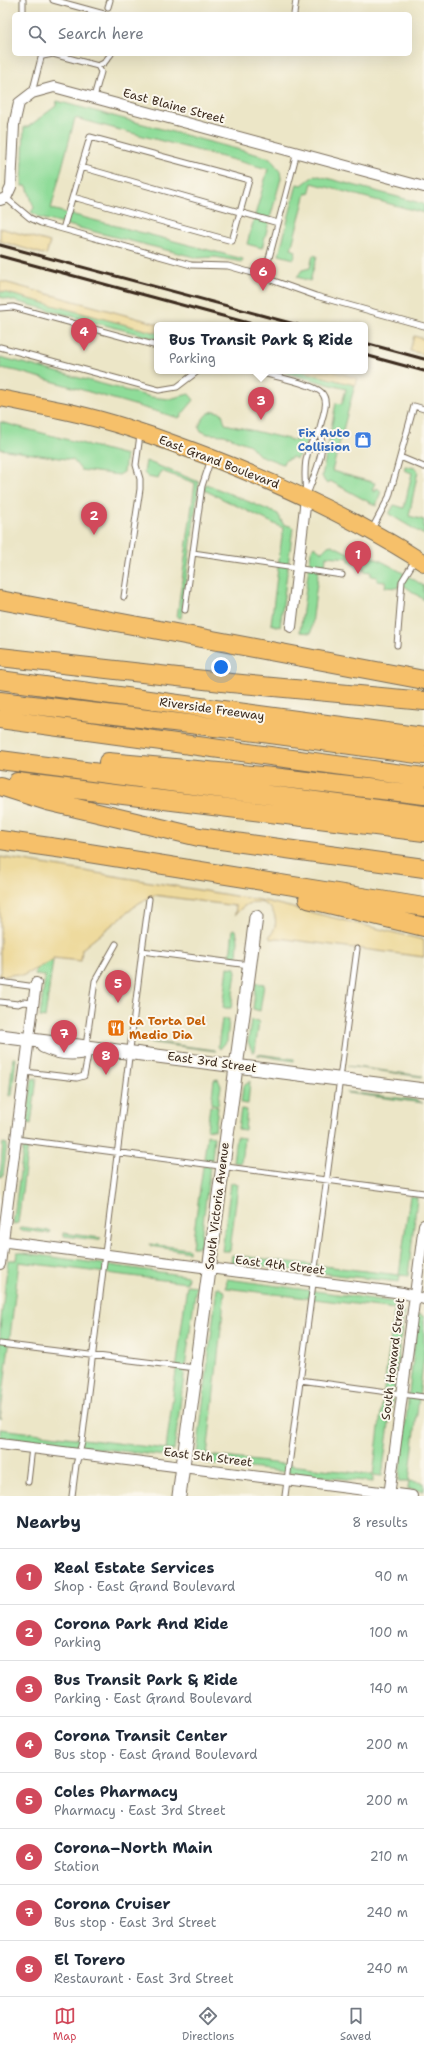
<!DOCTYPE html>
<meta charset="utf-8">
<style>
body{margin:0;font-family:"Shantell Sans",sans-serif;background:#f2f2f3;color:#1f2937}
.you{position:absolute;left:221px;top:667px;width:14px;height:14px;margin:-10px;border:3px solid #fff;border-radius:50%;background:#1a73e8;box-shadow:0 0 0 6px #1a73e833}
.badge{display:grid;place-items:center;width:26px;height:26px;border-radius:50%;background:#d1495b;color:#fff;font-size:13px;font-weight:700}
.pin{position:absolute;translate:-50% -33px;filter:drop-shadow(0 1px 2px #0008)}
.pin::after{content:'';position:absolute;top:21px;width:14px;height:12px;background:inherit;clip-path:polygon(0 0,100% 0,50% 100%)}
.popup{position:absolute;left:154px;top:322px;width:214px;height:52px;box-sizing:border-box;display:grid;place-content:center;border-radius:6px;background:#fff;filter:drop-shadow(0 1px 3px #0005);font-size:13px;white-space:nowrap;color:#747a83}
.popup b{font-size:15px;color:#1f2937}
.popup::after{content:'';position:absolute;left:50%;top:100%;margin-left:-8px;border:8px solid transparent;border-top-color:#fff}
.list{margin:0;padding:0;list-style:none}
h2{display:flex;justify-content:space-between;align-items:center;height:52px;margin:0;padding:0 16px;font-size:17px}
h2 small{font-size:13px;font-weight:400;color:#747a83}
.list li{display:grid;grid-template-columns:26px 1fr auto;gap:12px;align-items:center;box-sizing:border-box;height:56px;padding:0 16px;border-top:1px solid #e0e1e3}
.list b{display:block;font-size:15px;white-space:nowrap}
.list p{margin:0;font-size:13px;white-space:nowrap;color:#747a83}
.list em{font-size:13px;font-style:normal;color:#747a83}
.icon{flex:none;width:22px;height:22px;fill:none;stroke:currentColor;stroke-width:2;stroke-linecap:round;stroke-linejoin:round}
.map{position:relative;flex:none;width:424px;height:1496px;overflow:hidden}
.search{position:absolute;background:#fff;box-shadow:0 4px 16px #0002;left:12px;right:12px;top:12px;height:44px;display:flex;align-items:center;gap:10px;box-sizing:border-box;padding:0 14px;border-radius:6px;color:#747a83;font-size:15px}
.sheet{height:500px;background:#fff}
nav{display:flex;justify-content:space-around;align-items:center;box-sizing:border-box;height:56px;border-top:1px solid #e0e1e3;background:#fff;font-size:11px;color:#747a83}
nav a{display:grid;justify-items:center;gap:2px}
nav .on{color:#d1495b}
.map>svg:first-child{display:block}
.green{fill:#8fdc99;stroke:#65835c}
.sand{fill:#eeda9e;stroke:#94825e}
.lines{fill:none;stroke-linecap:round;stroke-linejoin:round}
.service-casing{stroke:#796c59;stroke-width:7}
.minor-casing{stroke:#796c59;stroke-width:12}
.tertiary-casing{stroke:#796c59;stroke-width:15}
.primary-casing{stroke:#796c59;stroke-width:18}
.motorway-casing{stroke:#796c59;stroke-width:20}
.service{stroke:#fff;stroke-width:5}
.minor{stroke:#fff;stroke-width:10}
.tertiary{stroke:#fff;stroke-width:13}
.primary{stroke:#f6c06b;stroke-width:16}
.motorway{stroke:#f6c06b;stroke-width:18}
.rail{stroke:#3b2a1e;stroke-width:3}
.labels{text-anchor:middle;stroke-width:4;stroke-linejoin:round;paint-order:stroke}
.street-label{font-size:12px;fill:#3b2a1e;stroke:#fbf7ec}
.shop-label{font-size:12px;font-weight:bold;fill:#366cbe;stroke:#fbf7ec;text-anchor:end}
.food-label{font-size:12px;font-weight:bold;fill:#c56008;stroke:#fbf7ec;text-anchor:start}
</style>
<div class="map">
<svg width="424" height="1496" viewBox="0 0 424 1496">
<rect width="100%" height="100%" fill="#fbf7ec"/>
<filter id="ink" filterUnits="userSpaceOnUse"><feTurbulence type="fractalNoise" baseFrequency=".025" numOctaves="2"/><feDisplacementMap in="SourceGraphic" scale="8" xChannelSelector="R" yChannelSelector="G"/><feConvolveMatrix kernelMatrix="1 2 1 2 8 2 1 2 1" color-interpolation-filters="sRGB"/></filter>
<filter id="wash" filterUnits="userSpaceOnUse"><feTurbulence type="fractalNoise" baseFrequency=".012" numOctaves="4" result="noise"/><feDisplacementMap in="SourceGraphic" scale="16" xChannelSelector="R" yChannelSelector="G"/><feGaussianBlur stdDeviation="0.9" result="paint"/><feColorMatrix in="noise" values="0 0 0 0 0 0 0 0 0 0 0 0 0 0 0 0 0 1.4 0 .05"/><feComposite in="paint" operator="in"/></filter>
<g filter="url(#wash)">
<rect width="100%" height="100%" fill="#ece6c7"/>
<path class="green" d="M57 101 270 158 280 171 281 178 262 248 247 244 268 169 75 118 51 209 243 259 242 262 215 257 198 258 40 218 31 212 34 208 27 186H22L24 127H28L56 106Z
M315 175 424 204V213L312 183 309 194 306 193 291 249 296 251 294 259 279 255 297 184 302 185Z
M313 255 317 256 310 281 297 277 302 270 310 268Z
M0 291 157 333V339L0 297Z
M0 357 151 397 169 399 189 394 194 400 179 418 17 371 0 368Z
M279 371H301L355 385 332 471 375 483 372 490 375 492 377 488 381 491 376 506 330 481 328 484 325 482 322 476 336 403 342 404 346 389Z
M214 411 222 413 225 424 296 441 295 432 302 433 307 442 304 449 296 459 293 457 284 461 283 464 259 455 250 445 224 435 208 434 201 431 199 427C202 419 206 413 214 411Z
M0 422 126 455 124 472 119 475 81 470 73 460 0 449Z
M146 461 199 482 181 618 177 617 195 483 161 471 158 479 148 477 144 473Z
M405 466 415 468 418 471 409 516 424 520V535L389 514 394 505 404 508 412 473 404 470Z
M206 484 278 514 283 524 293 527 280 627 271 624 283 528 204 490Z
M332 545 352 555 354 550C379 558 402 572 424 586V600L399 582 398 588 385 587 386 582 377 581V577L371 576V572L364 571V567H357V563L349 562V558L326 556 325 566H319L311 633 300 632 311 552 314 546 322 552 328 546Z
M233 929 236 930 238 940 237 959 230 958Z
M53 960 45 1018 40 1017 45 976 35 975 36 968Z
M228 967 235 968 236 972 231 1008H223Z
M256 983 264 984 260 1011 253 1009Z
M222 1019H229L227 1041 220 1049 218 1046Z
M251 1020 259 1021 255 1051 253 1053 248 1042Z
M139 1040 215 1050 216 1051 139 1041Z
M257 1055 258 1054 294 1059V1061Z
M13 1058H16L12 1095 9 1096Z
M347 1066 423 1076 422 1077Z
M37 1078 31 1124 27 1123 32 1079Z
M218 1079 221 1086 218 1105 211 1104 214 1080Z
M250 1081 248 1104 241 1103 243 1087Z
M347 1092 416 1100 423 1103 347 1093Z
M210 1106 218 1107 215 1130 207 1129Z
M241 1109 247 1110 245 1130 238 1129Z
M207 1135 214 1137 212 1160 204 1159Z
M236 1137 244 1138 241 1163 233 1162Z
M3 1143 7 1144 3 1176 0 1177Z
M24 1144 28 1145 18 1223 13 1224Z
M203 1166H210L200 1247H192Z
M231 1183 238 1184 230 1251H222Z
M410 1196 417 1197V1199L408 1276 400 1275 399 1282 231 1263 232 1255 399 1275Z
M21 1227 50 1231 49 1233 20 1230Z
M63 1233 101 1238 98 1240 63 1236Z
M150 1244 189 1249V1252L151 1246Z
M17 1252 188 1276 187 1283 19 1262 0 1419V1329L8 1260H16Z
M227 1279 395 1302V1309L226 1288Z
M187 1285 196 1286 174 1450 166 1449 165 1456 0 1437V1429L166 1449Z
M217 1287 225 1292 207 1455 373 1475 394 1311 404 1312 382 1476 373 1475V1482L205 1463 206 1455 197 1454Z
M418 1314 424 1317V1355L409 1481 424 1483V1491L408 1489 409 1481H399Z"/>
<path class="sand" d="M0 228 50 242 46 255 0 241Z
M0 281 162 325H157V333L0 291Z
M414 336 424 339V354L410 351Z
M301 371H332L357 378 355 385Z
M0 857 265 901 424 940V957L278 938 271 939 269 937C289 916 259 884 235 915L236 906 154 895 139 903 82 949 81 961 53 958V960L22 976 17 974 0 977Z"/>
</g>
<g filter="url(#ink)">
<g class="lines">
<g class="service-casing">
<path id="service" d="M53 0 104 14
M108 7 110 0
M23 14V0
M294 14 296 0
M43 56 53 54 98 66 101 72 94 97
M98 66 104 63 111 54
M32 93 42 54
M81 167 278 223
M6 198 30 218 41 223 191 265 228 266 249 272 316 296 424 326
M63 229 90 137 249 180 232 241 73 197
M264 277 297 152
M0 308 13 307 157 346
M0 347 159 390 177 387 198 371
M254 371C268 375 311 383 321 392 331 402 321 417 320 429 319 434 322 439 322 444 321 462 312 481 306 497
M400 457 424 467
M306 495C304 471 303 451 319 431
M372 529 389 497 414 406 424 409
M193 553 342 575
M124 597 140 489V479L136 465 140 435
M185 610 202 486 211 459
M397 645 402 581 415 560
M149 899 142 951 249 965
M0 982 36 987
M0 1002 18 1004 23 1002 34 1003
M25 1072 77 1078 84 1076 89 1050 86 1046 95 981 116 944
M16 1139 424 1193
M0 1344 195 1368
M300 1380 424 1397
M28 1482 32 1448
M72 1496 76 1465 82 1442 142 951
M285 1496 357 949"/>
</g>
<g class="minor-casing">
<path id="minor" d="M0 200 6 198 11 187 14 125 19 103 32 93 54 87 424 187
M291 627 306 498
M0 1241 403 1293 424 1299
M0 1264 36 983
M0 1444 412 1496
M389 1496 424 1225"/>
</g>
<g class="tertiary-casing">
<path id="tertiary" d="M0 1036 424 1090
M43 1046C58 1053 73 1056 89 1050
M179 1496 256 917"/>
</g>
<g class="primary-casing">
<path id="primary" d="M0 398C29 404 58 409 86 416 127 426 167 441 207 456 282 485 356 519 424 563"/>
</g>
<g class="motorway-casing">
<path id="motorway" d="M0 600 424 680
M0 657 231 683 424 701
M0 680 424 737
M0 701 263 733 424 755
M0 719 424 777
M0 760 424 815
M108 762 273 777 424 795
M17 782 424 832
M0 786 47 801 199 837 424 868
M0 840 64 849 424 907
M308 899 424 927"/>
</g>
<use href="#service" class="service"/>
<use href="#minor" class="minor"/>
<use href="#tertiary" class="tertiary"/>
<use href="#primary" class="primary"/>
<use href="#motorway" class="motorway"/>
<path class="rail" d="M0 245 298 325
M0 256 256 325
M365 343 424 359
M365 355 424 371"/>
</g>
</g>
<defs>
<g id="shop-square" transform="scale(0.9)"><rect x="-9" y="-9" width="18" height="18" rx="4" fill="#3f7fe0" stroke="#fbf7ec"/><path d="M-5-2.5h2.3a2.7 3.5 0 0 1 5.4 0H5L5.5 6h-11ZM-1.5-2.5h3a1.5 2.3 0 0 0-3 0Z" fill="#fff"/></g>
<g id="restaurant-square" transform="scale(0.9)"><rect x="-9" y="-9" width="18" height="18" rx="4" fill="#e8710a" stroke="#fbf7ec"/><path d="M-5-6h1v4h1v-4h1v4h1v-4h1v5L-1.5 .5V6h-2V.5L-5-1ZM5-6V6H3V1.5H1.5Q1.5-4 5-6Z" fill="#fff"/></g>
</defs>
<g fill-rule="evenodd">
<use href="#shop-square" x="363" y="440"/>
<use href="#restaurant-square" x="116" y="1028"/>
</g>
<g class="labels">
<g class="street-label">
<text transform="translate(174 106) rotate(15)" y="4">East Blaine Street</text>
<text transform="translate(219 462) rotate(21)" y="4">East Grand Boulevard</text>
<text transform="translate(212 709) rotate(8)" y="4">Riverside Freeway</text>
<text transform="translate(212 1062) rotate(8)" y="4">East 3rd Street</text>
<text transform="translate(217 1206) rotate(-83)" y="4">South Victoria Avenue</text>
<text transform="translate(280 1265) rotate(7)" y="4">East 4th Street</text>
<text transform="translate(393 1359) rotate(-83)" y="4">South Howard Street</text>
<text transform="translate(208 1457) rotate(7)" y="4">East 5th Street</text>
</g>
<g class="shop-label">
<text x="350" y="437">Fix Auto<tspan x="350" dy="14">Collision</tspan></text>
</g>
<g class="food-label">
<text x="129" y="1025">La Torta Del<tspan x="129" dy="14">Medio Dia</tspan></text>
</g>
</g>
</svg>
<div class="you"></div>
<div class="pin badge" style="left:358px;top:574px">1</div>
<div class="pin badge" style="left:94px;top:535px">2</div>
<div class="pin badge" style="left:261px;top:420px">3</div>
<div class="popup"><b>Bus Transit Park &amp; Ride</b>Parking</div>
<div class="pin badge" style="left:84px;top:351px">4</div>
<div class="pin badge" style="left:118px;top:1003px">5</div>
<div class="pin badge" style="left:263px;top:291px">6</div>
<div class="pin badge" style="left:64px;top:1053px">7</div>
<div class="pin badge" style="left:106px;top:1075px">8</div>
<div class="search"><svg class="icon" aria-label="search" viewBox="0 0 24 24"><circle cx="10" cy="10" r="6"/><path d="M15 15l6 6"/></svg>Search here</div>
</div>
<section class="sheet">
<h2>Nearby<small>8 results</small></h2>
<ul class="list">
<li><span class="badge">1</span><div><b>Real Estate Services</b><p>Shop · East Grand Boulevard</p></div><em>90 m</em></li>
<li><span class="badge">2</span><div><b>Corona Park And Ride</b><p>Parking</p></div><em>100 m</em></li>
<li><span class="badge">3</span><div><b>Bus Transit Park &amp; Ride</b><p>Parking · East Grand Boulevard</p></div><em>140 m</em></li>
<li><span class="badge">4</span><div><b>Corona Transit Center</b><p>Bus stop · East Grand Boulevard</p></div><em>200 m</em></li>
<li><span class="badge">5</span><div><b>Coles Pharmacy</b><p>Pharmacy · East 3rd Street</p></div><em>200 m</em></li>
<li><span class="badge">6</span><div><b>Corona–North Main</b><p>Station</p></div><em>210 m</em></li>
<li><span class="badge">7</span><div><b>Corona Cruiser</b><p>Bus stop · East 3rd Street</p></div><em>240 m</em></li>
<li><span class="badge">8</span><div><b>El Torero</b><p>Restaurant · East 3rd Street</p></div><em>240 m</em></li>
</ul>
</section>
<nav>
<a class="on"><svg class="icon" aria-label="map" viewBox="0 0 24 24"><path d="M3 6l6-2 6 2 6-2v14l-6 2-6-2-6 2zM9 4v14M15 6v14"/></svg>Map</a>
<a><svg class="icon" aria-label="directions" viewBox="0 0 24 24"><path d="M12 3l9 9-9 9-9-9zM9 14v-3h6M13 9l2 2-2 2"/></svg>Directions</a>
<a><svg class="icon" aria-label="saved" viewBox="0 0 24 24"><path d="M7 4h10v16l-5-4-5 4z"/></svg>Saved</a>
</nav>
